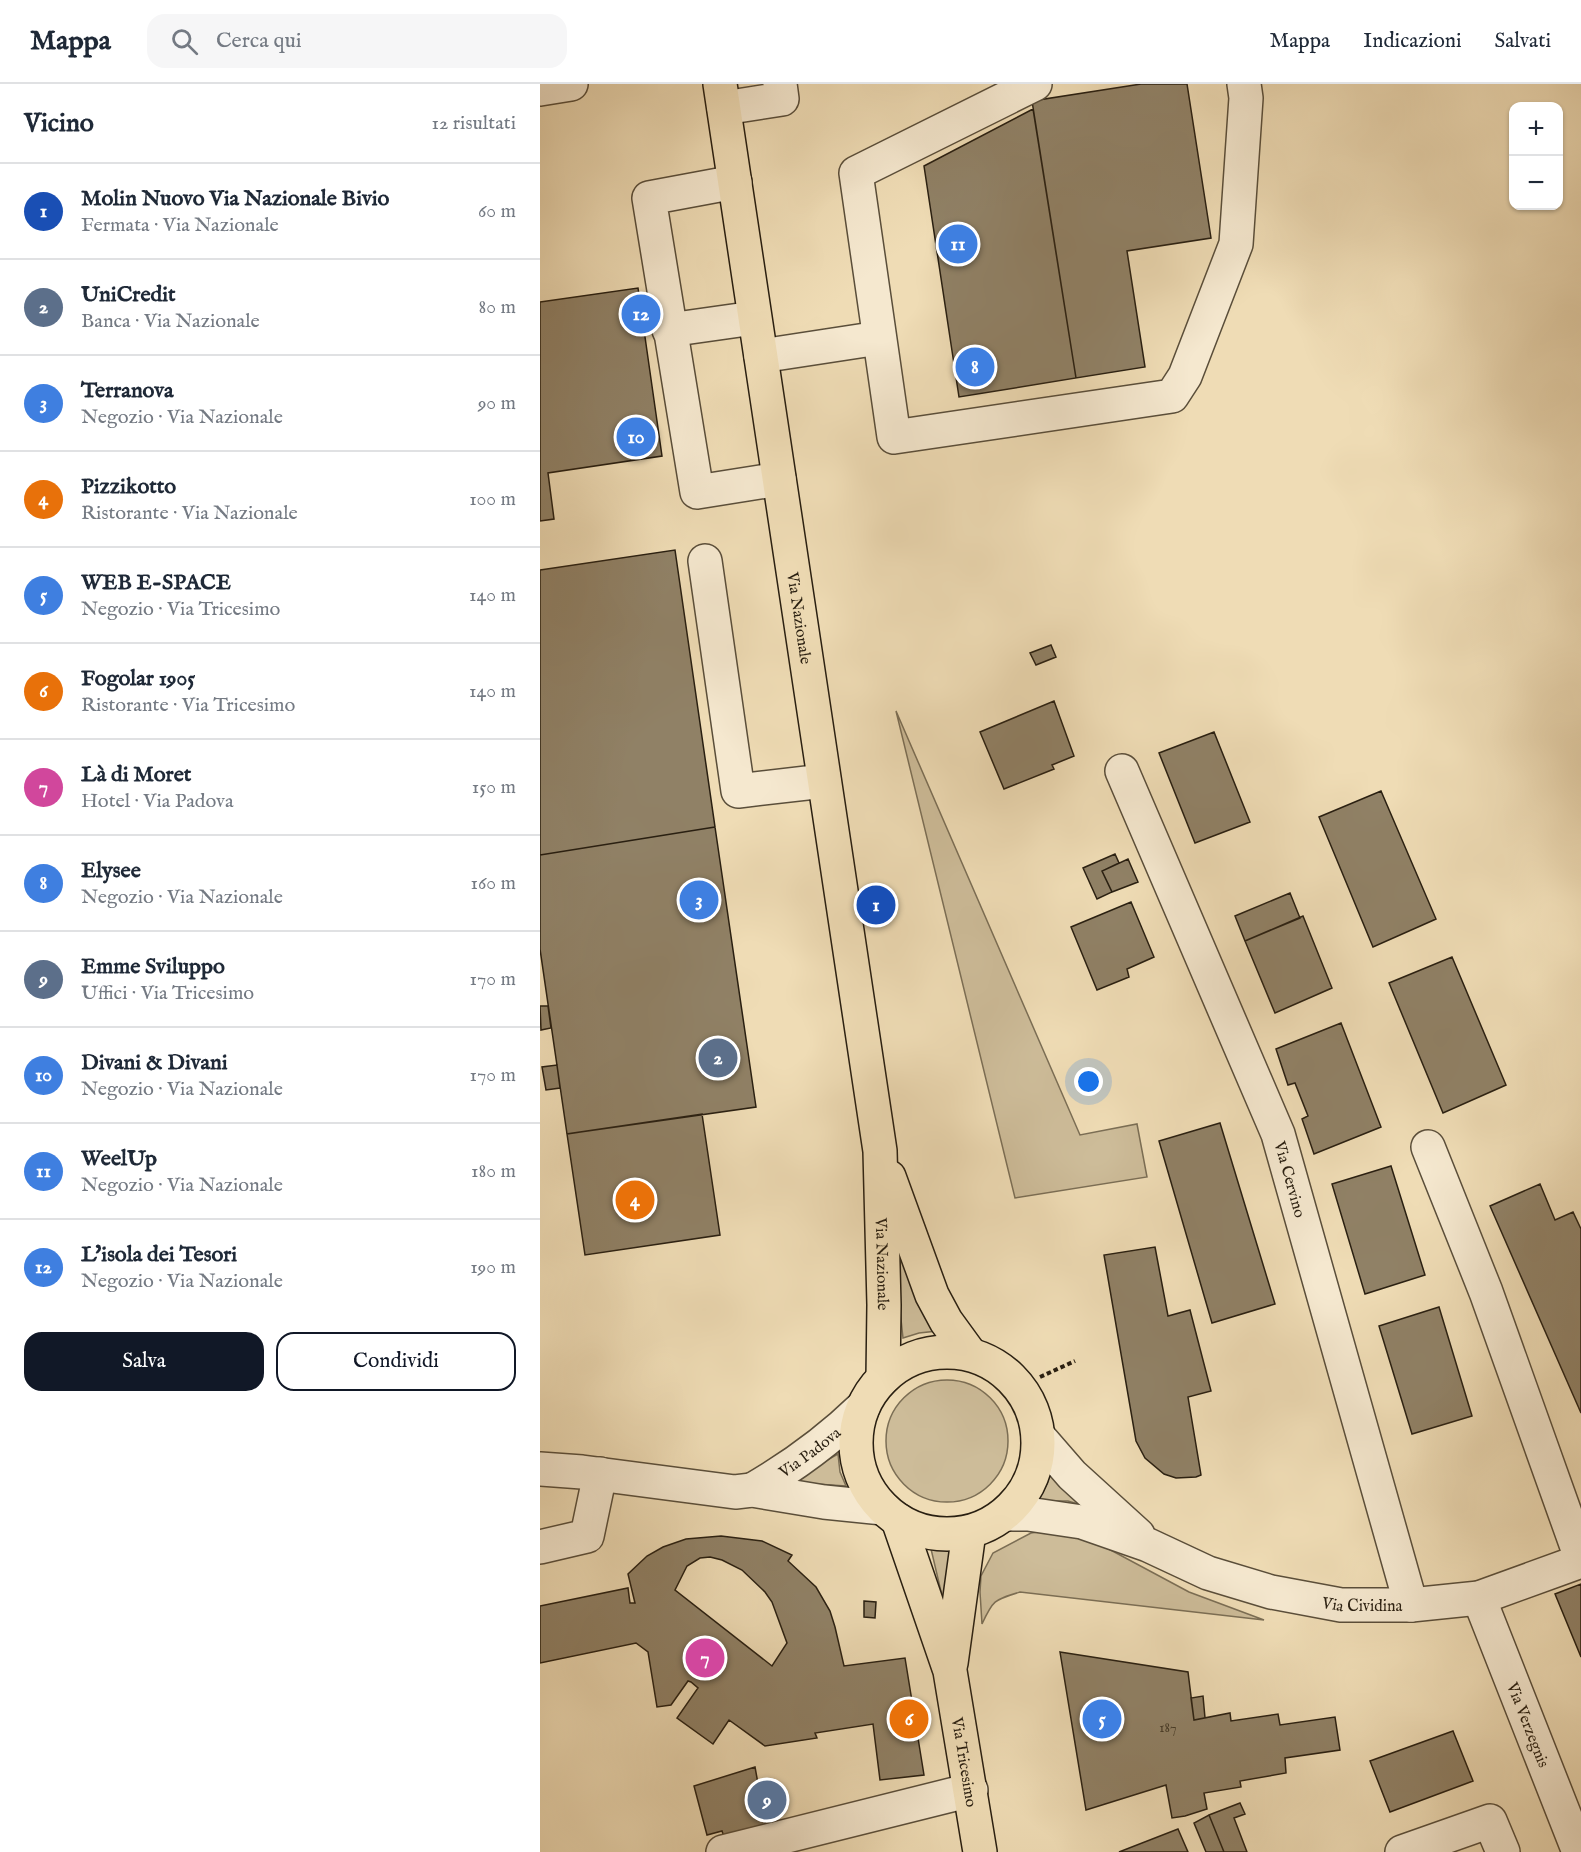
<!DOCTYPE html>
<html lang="it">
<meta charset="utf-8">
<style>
body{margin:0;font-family:"IM FELL English",serif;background:#f6f6f7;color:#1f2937}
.controls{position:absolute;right:18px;top:18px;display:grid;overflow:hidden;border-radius:12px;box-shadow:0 2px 4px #0004}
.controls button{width:54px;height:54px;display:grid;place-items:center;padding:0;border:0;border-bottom:2px solid #e0e1e3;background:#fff;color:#1f2937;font:30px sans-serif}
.you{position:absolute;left:549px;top:998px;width:21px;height:21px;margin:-15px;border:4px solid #fff;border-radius:50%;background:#1a73e8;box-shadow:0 0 0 9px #1a73e833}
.badge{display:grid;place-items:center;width:39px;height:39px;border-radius:50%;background:#111827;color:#fff;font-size:20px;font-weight:700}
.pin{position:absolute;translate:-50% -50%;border:3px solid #fff;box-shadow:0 2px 6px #0006}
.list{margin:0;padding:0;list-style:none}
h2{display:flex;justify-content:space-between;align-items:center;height:78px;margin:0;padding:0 24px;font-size:26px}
h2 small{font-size:20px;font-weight:400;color:#747a83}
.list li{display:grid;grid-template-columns:39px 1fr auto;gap:18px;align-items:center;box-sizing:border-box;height:96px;padding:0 24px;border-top:2px solid #e0e1e3}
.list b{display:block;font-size:22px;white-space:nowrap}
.list p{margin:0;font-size:20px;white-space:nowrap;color:#747a83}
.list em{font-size:20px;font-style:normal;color:#747a83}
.actions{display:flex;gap:12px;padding:18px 24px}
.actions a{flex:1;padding:14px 0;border:2px solid #111827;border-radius:18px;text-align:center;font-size:21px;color:#111827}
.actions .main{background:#111827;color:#fff}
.icon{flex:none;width:33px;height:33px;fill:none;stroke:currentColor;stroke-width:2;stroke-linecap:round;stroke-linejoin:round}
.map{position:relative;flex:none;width:1041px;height:1768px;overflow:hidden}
header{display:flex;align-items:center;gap:36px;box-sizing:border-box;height:84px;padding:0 30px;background:#fff;border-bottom:2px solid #e0e1e3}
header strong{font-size:28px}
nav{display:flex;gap:33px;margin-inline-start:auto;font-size:21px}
.search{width:420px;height:54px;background:#f6f6f7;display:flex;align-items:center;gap:15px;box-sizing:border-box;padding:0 21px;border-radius:18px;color:#747a83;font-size:22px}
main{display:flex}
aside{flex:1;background:#fff}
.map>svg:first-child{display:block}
.green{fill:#cdbc99;stroke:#7b6e55;stroke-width:1.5}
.building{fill:#908166;stroke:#291f11;stroke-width:1.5;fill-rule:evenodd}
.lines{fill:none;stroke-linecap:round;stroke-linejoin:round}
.minor-casing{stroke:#5a4e3a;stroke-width:36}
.major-casing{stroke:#291f11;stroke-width:36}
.path{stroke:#291f11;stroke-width:4;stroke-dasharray:4.5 3;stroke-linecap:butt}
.minor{stroke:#f5e8cf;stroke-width:33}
.major{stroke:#efdcb5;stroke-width:33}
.labels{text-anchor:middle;stroke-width:6;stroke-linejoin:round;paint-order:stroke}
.number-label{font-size:14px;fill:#433826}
.street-label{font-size:16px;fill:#291f11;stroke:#f5e8cf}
</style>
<header>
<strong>Mappa</strong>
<div class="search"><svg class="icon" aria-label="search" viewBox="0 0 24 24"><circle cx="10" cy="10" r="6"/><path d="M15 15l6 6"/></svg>Cerca qui</div>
<nav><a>Mappa</a><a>Indicazioni</a><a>Salvati</a></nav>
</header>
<main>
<aside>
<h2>Vicino<small>12 risultati</small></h2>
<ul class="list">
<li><span class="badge" style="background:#1a4fb4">1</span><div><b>Molin Nuovo Via Nazionale Bivio</b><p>Fermata · Via Nazionale</p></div><em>60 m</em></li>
<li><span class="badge" style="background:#5c6f8a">2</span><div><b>UniCredit</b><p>Banca · Via Nazionale</p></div><em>80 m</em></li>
<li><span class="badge" style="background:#3f7fe0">3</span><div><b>Terranova</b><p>Negozio · Via Nazionale</p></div><em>90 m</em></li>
<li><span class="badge" style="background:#e8710a">4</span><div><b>Pizzikotto</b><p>Ristorante · Via Nazionale</p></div><em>100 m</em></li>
<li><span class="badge" style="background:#3f7fe0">5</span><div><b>WEB E-SPACE</b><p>Negozio · Via Tricesimo</p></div><em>140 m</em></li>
<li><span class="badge" style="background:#e8710a">6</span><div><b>Fogolar 1905</b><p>Ristorante · Via Tricesimo</p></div><em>140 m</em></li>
<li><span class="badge" style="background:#d1479c">7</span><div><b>Là di Moret</b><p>Hotel · Via Padova</p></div><em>150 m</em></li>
<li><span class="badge" style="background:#3f7fe0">8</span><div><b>Elysee</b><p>Negozio · Via Nazionale</p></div><em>160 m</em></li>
<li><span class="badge" style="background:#5c6f8a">9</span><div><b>Emme Sviluppo</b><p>Uffici · Via Tricesimo</p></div><em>170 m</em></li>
<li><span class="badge" style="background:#3f7fe0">10</span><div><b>Divani &amp; Divani</b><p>Negozio · Via Nazionale</p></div><em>170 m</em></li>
<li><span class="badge" style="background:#3f7fe0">11</span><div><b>WeelUp</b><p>Negozio · Via Nazionale</p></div><em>180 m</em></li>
<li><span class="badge" style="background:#3f7fe0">12</span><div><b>L'isola dei Tesori</b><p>Negozio · Via Nazionale</p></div><em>190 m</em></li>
</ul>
<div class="actions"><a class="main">Salva</a><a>Condividi</a></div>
</aside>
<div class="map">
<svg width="1041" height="1768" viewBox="0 0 1041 1768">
<rect width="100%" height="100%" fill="#efdcb5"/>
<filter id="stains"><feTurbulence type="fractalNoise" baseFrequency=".00333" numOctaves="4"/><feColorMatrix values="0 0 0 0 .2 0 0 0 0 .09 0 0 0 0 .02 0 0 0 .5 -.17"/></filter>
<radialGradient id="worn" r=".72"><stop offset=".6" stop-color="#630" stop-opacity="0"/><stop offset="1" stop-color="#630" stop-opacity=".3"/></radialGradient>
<path class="green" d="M356 627 540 1051 597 1040 607 1093 475 1114Z
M348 1115 397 1247 379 1249 363 1254Z
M346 1357a61 61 0 1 1 122 0a61 61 0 1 1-122 0Z
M298 1370 300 1388 306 1402 247 1398Z
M512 1384 548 1423 528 1417H498L507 1400Z
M511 1446 552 1456 649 1508 724 1536 480 1508C454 1516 453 1516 442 1540L440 1508 441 1492 453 1469 491 1449Z
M413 1464 403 1516 391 1465Z"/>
<path class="building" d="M601 0H647L671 154 587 167 605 283 536 294 492 17Z
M493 25 536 294 419 313 384 82Z
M98 204 122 372 8 389 14 435 0 437V218Z
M135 466 175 743 0 771V486Z
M511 561 516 573 496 581 490 569Z
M514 617 534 672 512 681 514 685 464 705 440 648Z
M674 648 710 738 655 759 619 669Z
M841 707 896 835 833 863 779 733Z
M175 743 216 1023 27 1050 0 865V771Z
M575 770 579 779 562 787 572 808 557 815 543 784Z
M588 775 598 798 572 808 562 787Z
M750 809 760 834 705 857 695 832Z
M591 818 614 873 587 885 589 893 557 906 531 843Z
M763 832 792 904 735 929 705 857Z
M912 873 966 1001 903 1029 849 899Z
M0 922H8L11 944 1 946Z
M801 939 841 1043 774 1070 762 1035 768 1032 755 999 748 1001 736 965Z
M17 981 20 1004 6 1006 2 983Z
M162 1030 180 1151 45 1171 27 1050Z
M680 1039 735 1220 672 1239 619 1057Z
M851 1082 885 1191 825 1210 792 1100Z
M1000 1100 1015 1136 1033 1128 1041 1145V1329L950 1122Z
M615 1163 628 1232 650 1226 671 1307 648 1313 661 1391 656 1393 636 1394 624 1390 605 1374 596 1357 564 1171Z
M899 1223 932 1332 872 1350 839 1242Z
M181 1452 222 1457 252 1471 248 1477 276 1503 290 1527 295 1543 304 1582 365 1574 384 1691 340 1696 333 1640 275 1649 277 1654 225 1662 189 1636 173 1660 137 1634 158 1604 151 1598 148 1597 131 1621 117 1623 108 1568 96 1559 0 1579V1522L88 1504 90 1519H95L88 1490 107 1472 123 1463 146 1455ZM170 1473 182 1476 202 1486 225 1508 232 1518 247 1559 232 1582 135 1506 147 1482 160 1474Z
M1041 1500V1573L1015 1510Z
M324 1517 336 1518 335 1534 324 1533Z
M520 1568 648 1588 654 1636 690 1629 691 1637 738 1630 740 1641 795 1633 800 1666 745 1674 746 1689 700 1697 701 1703 664 1709 667 1725 645 1732 632 1734 626 1701 546 1726Z
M663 1612 665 1634 654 1636 651 1614Z
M913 1647 933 1697 850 1728 830 1677Z
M215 1683 227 1749 186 1759 182 1747 167 1751 154 1702Z
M700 1719 705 1730 694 1734 707 1768H684L669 1731Z
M669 1731 684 1768H666L654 1739Z
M638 1745 648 1768H579Z"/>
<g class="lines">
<g class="minor-casing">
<g id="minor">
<path d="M495 0 316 89 354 353 632 312 645 292 696 160 706 14 704 0"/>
<path d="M0 5 31 0"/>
<path d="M184 24 242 15 240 0"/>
<path d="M195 98 109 114 157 408 239 395"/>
<path d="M129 246 214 234"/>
<path d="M221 272 339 254"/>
<path d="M165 477 198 707 284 697"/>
<path id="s1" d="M582 687 738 1050 871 1521"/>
<path d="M888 1063 946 1208 1041 1474"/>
<path d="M499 1353 532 1391 598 1451"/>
<path d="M0 1385 42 1388 195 1408 212 1406 284 1418 343 1424"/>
<path id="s2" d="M212 1406C252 1383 289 1356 323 1323"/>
<path id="s3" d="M465 1430H488L542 1438 608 1461 668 1489 731 1508 801 1521H871L939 1514 1041 1477"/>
<path d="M0 1463 47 1452 60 1390"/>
<path id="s4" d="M939 1514 1039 1768"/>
<path d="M183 1768 431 1706"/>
<path d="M862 1768 950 1737 963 1768"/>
</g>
</g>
<g class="major-casing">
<g id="major">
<path id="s5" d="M180 0 340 1067 344 1221 343 1294"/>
<path d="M349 1093 392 1211 406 1237 430 1270"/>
<circle cx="407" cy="1359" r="91"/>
<path id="s6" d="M358 1436 410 1587 440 1768"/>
<path d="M411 1579 429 1448"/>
</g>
</g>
<path class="path" d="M500 1293 535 1277"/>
<use href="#minor" class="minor"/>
<use href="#major" class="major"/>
</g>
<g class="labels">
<g class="number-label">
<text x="628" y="1648">187</text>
</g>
<g class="street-label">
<text dy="6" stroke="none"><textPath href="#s5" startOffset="540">Via Nazionale</textPath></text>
<text dy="6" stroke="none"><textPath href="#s1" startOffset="442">Via Cervino</textPath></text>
<text dy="6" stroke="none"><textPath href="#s5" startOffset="1192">Via Nazionale</textPath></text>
<text dy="6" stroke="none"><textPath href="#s2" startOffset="69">Via Padova</textPath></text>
<text dy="6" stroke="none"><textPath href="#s3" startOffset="372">Via Cividina</textPath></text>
<text dy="6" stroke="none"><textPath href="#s4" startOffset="136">Via Verzegnis</textPath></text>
<text dy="6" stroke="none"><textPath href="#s6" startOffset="252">Via Tricesimo</textPath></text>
</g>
</g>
<rect width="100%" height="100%" filter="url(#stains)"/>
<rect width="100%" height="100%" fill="url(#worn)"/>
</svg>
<div class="controls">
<button>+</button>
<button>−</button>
</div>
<div class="you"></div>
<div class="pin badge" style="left:336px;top:821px;background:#1a4fb4">1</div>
<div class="pin badge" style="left:178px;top:974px;background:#5c6f8a">2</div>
<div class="pin badge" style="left:159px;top:816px;background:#3f7fe0">3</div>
<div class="pin badge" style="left:95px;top:1116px;background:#e8710a">4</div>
<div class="pin badge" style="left:562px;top:1635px;background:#3f7fe0">5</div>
<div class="pin badge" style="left:369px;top:1635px;background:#e8710a">6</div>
<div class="pin badge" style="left:165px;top:1574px;background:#d1479c">7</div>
<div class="pin badge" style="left:435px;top:283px;background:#3f7fe0">8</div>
<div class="pin badge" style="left:227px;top:1716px;background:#5c6f8a">9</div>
<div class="pin badge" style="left:96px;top:353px;background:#3f7fe0">10</div>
<div class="pin badge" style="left:418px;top:160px;background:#3f7fe0">11</div>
<div class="pin badge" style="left:101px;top:230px;background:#3f7fe0">12</div>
</div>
</main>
